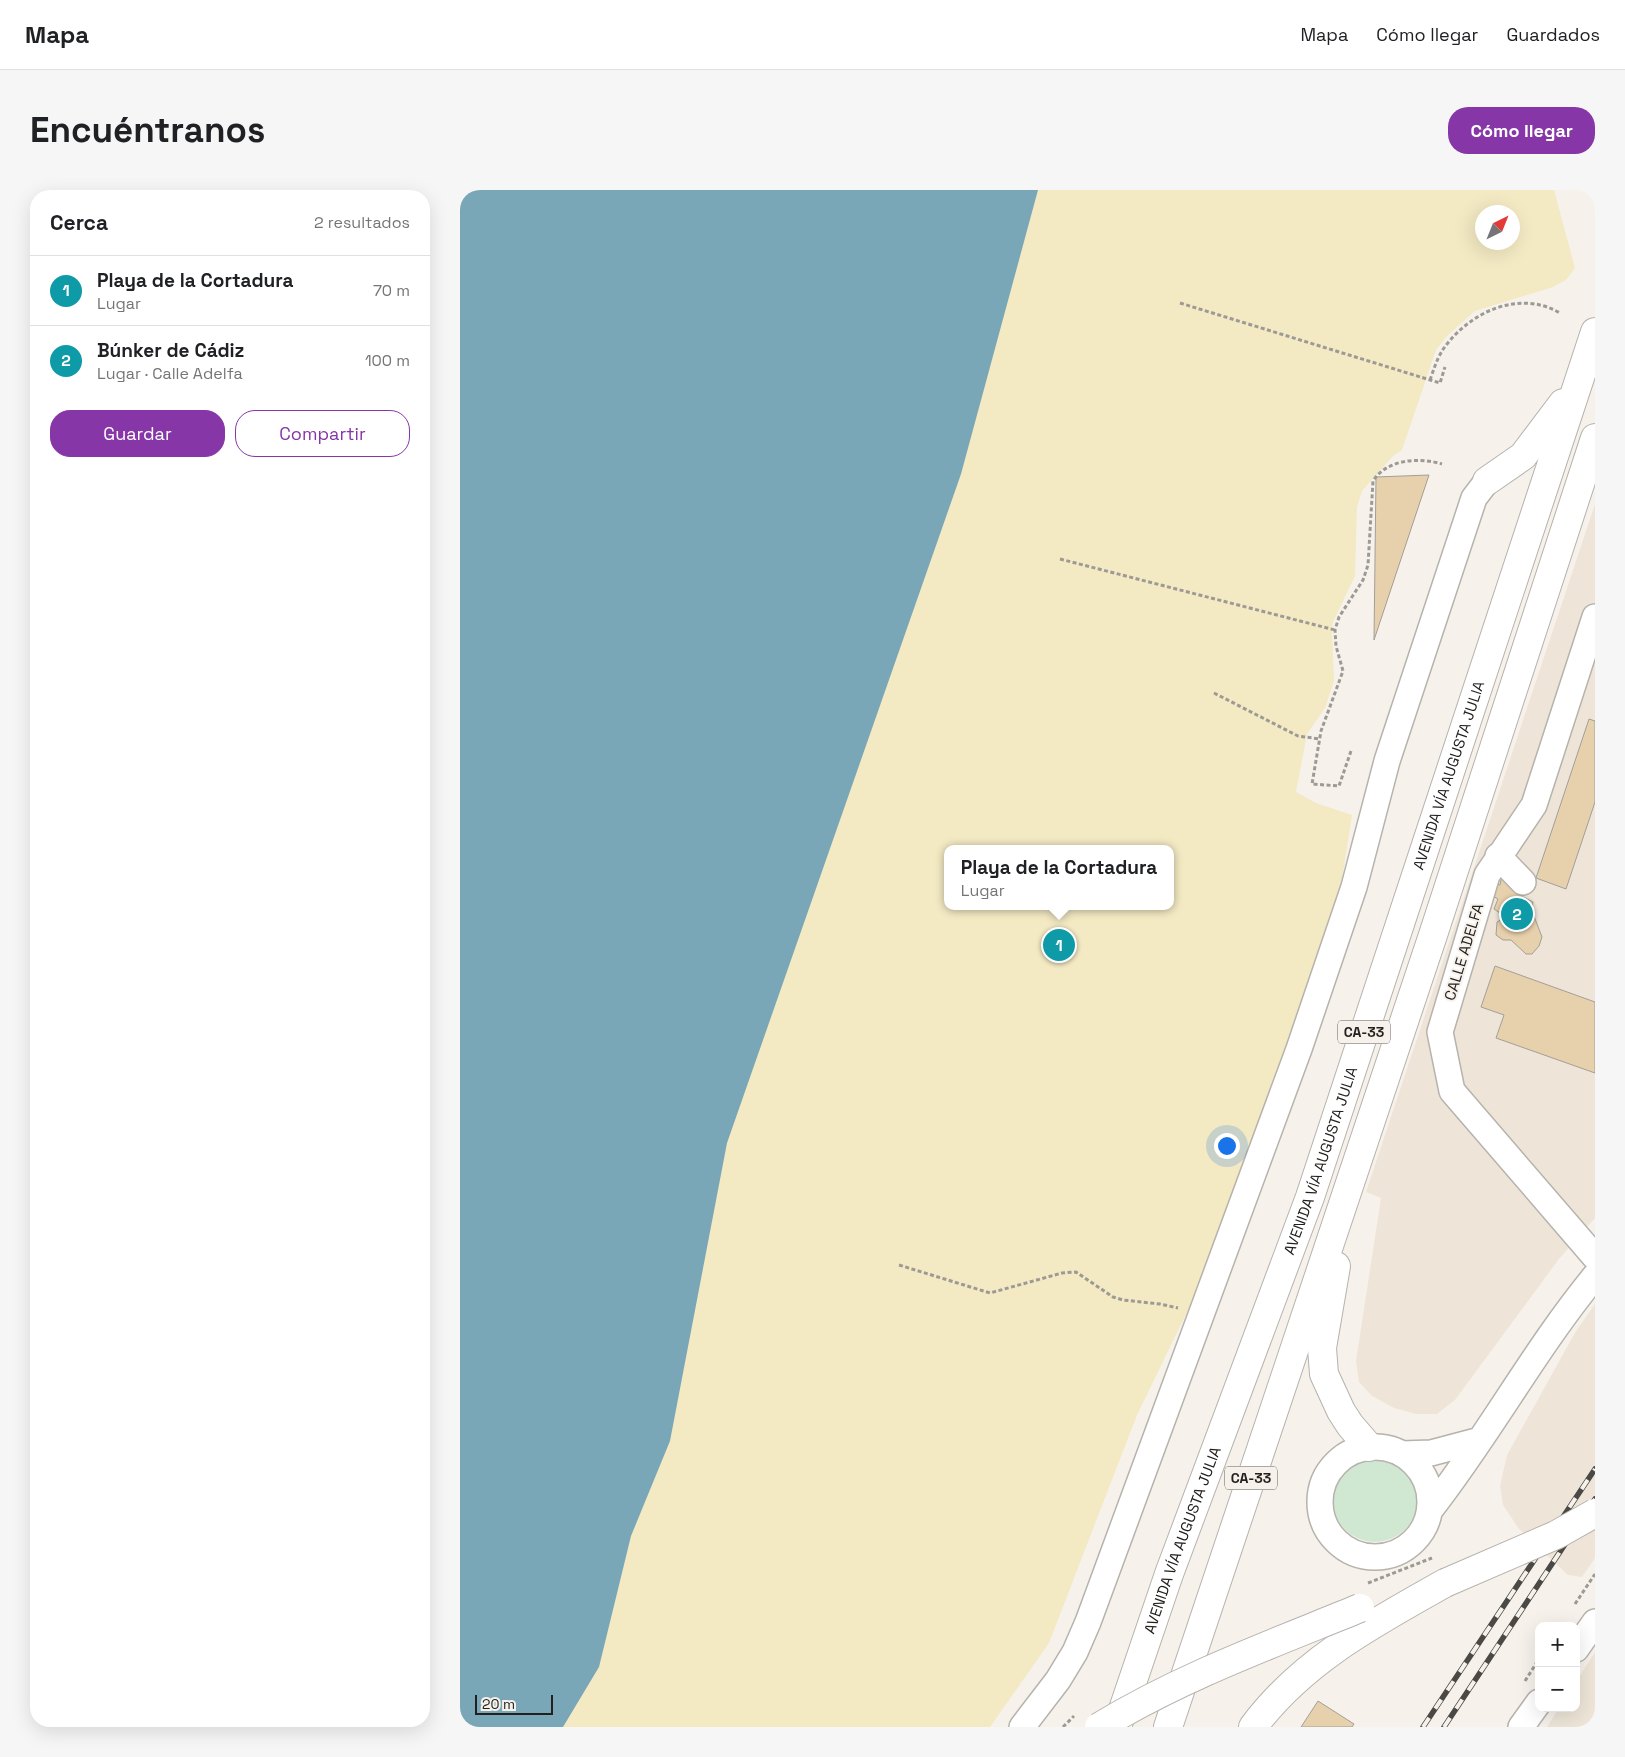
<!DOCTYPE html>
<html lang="es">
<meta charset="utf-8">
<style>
body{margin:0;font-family:"Space Grotesk",sans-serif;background:#f6f6f6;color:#202124}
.controls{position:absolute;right:15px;bottom:15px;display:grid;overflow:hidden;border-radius:10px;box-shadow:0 5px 20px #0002}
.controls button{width:45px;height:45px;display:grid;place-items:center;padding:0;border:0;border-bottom:1px solid #e0e0e0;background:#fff;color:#202124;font:25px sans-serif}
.compass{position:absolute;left:1015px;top:15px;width:45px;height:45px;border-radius:50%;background:#fff;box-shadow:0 5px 20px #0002;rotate:43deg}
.scale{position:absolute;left:15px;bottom:12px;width:78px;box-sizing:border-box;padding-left:5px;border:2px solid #23211f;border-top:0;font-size:14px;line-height:18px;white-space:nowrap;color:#23211f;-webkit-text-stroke:4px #f6f2eb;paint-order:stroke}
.you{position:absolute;left:766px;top:955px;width:18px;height:18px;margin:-12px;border:4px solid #fff;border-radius:50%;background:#1a73e8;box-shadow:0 0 0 8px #1a73e833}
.badge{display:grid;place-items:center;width:32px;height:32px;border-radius:50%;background:#8636a6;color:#fff;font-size:16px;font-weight:700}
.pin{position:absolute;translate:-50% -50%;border:2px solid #fff;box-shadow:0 1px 5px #0006}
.popup{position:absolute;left:484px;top:655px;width:230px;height:65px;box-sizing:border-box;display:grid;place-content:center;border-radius:10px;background:#fff;filter:drop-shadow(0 1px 4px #0005);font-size:16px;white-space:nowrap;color:#757577}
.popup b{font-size:19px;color:#202124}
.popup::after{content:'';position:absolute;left:50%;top:100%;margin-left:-10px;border:10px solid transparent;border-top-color:#fff}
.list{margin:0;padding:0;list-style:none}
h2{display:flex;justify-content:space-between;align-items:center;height:65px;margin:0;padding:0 20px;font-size:21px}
h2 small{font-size:16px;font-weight:400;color:#757577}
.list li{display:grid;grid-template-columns:32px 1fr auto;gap:15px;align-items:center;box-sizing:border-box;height:70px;padding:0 20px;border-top:1px solid #e0e0e0}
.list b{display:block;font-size:19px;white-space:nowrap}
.list p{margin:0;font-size:16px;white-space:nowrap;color:#757577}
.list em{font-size:16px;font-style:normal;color:#757577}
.actions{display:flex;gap:10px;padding:15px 20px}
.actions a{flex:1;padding:11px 0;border:1px solid #8636a6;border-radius:20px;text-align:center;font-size:18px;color:#8636a6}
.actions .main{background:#8636a6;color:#fff}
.map{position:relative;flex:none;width:1135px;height:1537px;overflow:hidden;border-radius:20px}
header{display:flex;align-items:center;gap:30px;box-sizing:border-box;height:70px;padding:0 25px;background:#fff;border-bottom:1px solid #e0e0e0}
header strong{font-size:24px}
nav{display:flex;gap:28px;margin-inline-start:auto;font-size:18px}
.intro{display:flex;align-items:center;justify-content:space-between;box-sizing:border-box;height:120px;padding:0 30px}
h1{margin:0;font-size:35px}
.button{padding:12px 22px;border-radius:20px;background:#8636a6;color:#fff;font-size:18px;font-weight:700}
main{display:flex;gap:30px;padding:0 30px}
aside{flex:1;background:#fff;border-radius:20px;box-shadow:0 5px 20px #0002}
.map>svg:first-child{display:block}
.built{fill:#eee5d8}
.green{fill:#d0e8d2}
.sand{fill:#f3e9c3;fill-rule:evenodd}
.water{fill:#7aa7b7}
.building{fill:#e7d0ac;stroke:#a29f99}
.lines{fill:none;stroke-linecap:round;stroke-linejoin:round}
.minor-casing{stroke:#b6b2ac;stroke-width:28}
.highway-casing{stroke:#b6b2ac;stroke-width:30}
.path{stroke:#9d9a95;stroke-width:3;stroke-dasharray:4 2.5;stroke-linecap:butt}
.minor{stroke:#fff;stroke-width:25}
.highway{stroke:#fff;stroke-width:28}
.rail-casing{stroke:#4b4946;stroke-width:5.5}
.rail{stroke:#f6f2eb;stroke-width:4;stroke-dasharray:11;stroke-linecap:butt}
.highway-bridge-casing{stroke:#b6b2ac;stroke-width:30;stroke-linecap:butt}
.path-bridge{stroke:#9d9a95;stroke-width:3;stroke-dasharray:4 2.5;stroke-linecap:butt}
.highway-bridge{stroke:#fff;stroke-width:28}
.labels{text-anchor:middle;stroke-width:4;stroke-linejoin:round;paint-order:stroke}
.shield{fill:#f6f2eb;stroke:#62605c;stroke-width:1}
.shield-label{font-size:14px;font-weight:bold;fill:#23211f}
.street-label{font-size:15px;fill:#23211f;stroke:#f6f2eb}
</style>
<header>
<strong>Mapa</strong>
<nav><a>Mapa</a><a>Cómo llegar</a><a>Guardados</a></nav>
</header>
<div class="intro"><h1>Encuéntranos</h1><a class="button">Cómo llegar</a></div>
<main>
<aside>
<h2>Cerca<small>2 resultados</small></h2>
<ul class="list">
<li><span class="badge" style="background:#0f9aa8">1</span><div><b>Playa de la Cortadura</b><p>Lugar</p></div><em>70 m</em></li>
<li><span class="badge" style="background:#0f9aa8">2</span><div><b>Búnker de Cádiz</b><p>Lugar · Calle Adelfa</p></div><em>100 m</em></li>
</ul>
<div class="actions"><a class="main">Guardar</a><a>Compartir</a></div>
</aside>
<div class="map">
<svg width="1135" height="1537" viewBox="0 0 1135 1537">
<rect width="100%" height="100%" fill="#f6f2eb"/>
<path class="built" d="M1135 314V1028L1099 1069 995 1210 977 1224H956L934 1218 912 1206 899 1192 896 1171 921 1008 906 1002Z
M1135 1114V1368L1122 1387 1108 1385 1059 1339 1043 1315 1040 1296 1047 1265 1116 1141Z
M1135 1462V1537H1087L1099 1518H1116V1492Z"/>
<path class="green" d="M873 1310a42 42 0 1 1 84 0a42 42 0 1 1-84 0Z"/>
<path class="sand" d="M150 0H1094L1115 78 1106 90 1093 97 1015 121 987 146 976 160 942 260 933 266 902 301 897 317 895 386 873 432 872 439 874 491 865 518 847 544 836 602 856 613 892 625 882 689 855 777 730 1116 677 1225 589 1453 530 1537H0ZM1022 22H1052V52H1022ZM488 659H710V716H488Z"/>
<path class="water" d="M0 0H578L501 284 267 953 210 1251 171 1346 139 1477 103 1537H0Z"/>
<path class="building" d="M969 285 914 450 916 287Z
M1129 529 1135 531V612L1106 699 1076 688Z
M1043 680 1062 701 1061 706 1073 712 1072 721 1082 747 1079 756 1072 764H1066L1051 750H1043L1036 745 1037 732 1046 727 1034 719 1038 709 1033 706 1036 694 1040 695Z
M1035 776 1135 812V883L1036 848 1044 825 1021 817Z
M858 1511 894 1534 892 1537H841Z"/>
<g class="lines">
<g class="minor-casing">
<path id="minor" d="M1135 427 1074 615 1027 685 980 842 992 901 1135 1067
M1038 666 1063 692
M860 1312a55 55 0 1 1 110 0a55 55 0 1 1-110 0Z
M942 1264 971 1263 1020 1250
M970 1320C1029 1245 1074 1160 1135 1086
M1116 1459 1135 1432
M562 1537 598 1490 615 1462 628 1432 839 859 894 697 927 571 1014 308 1027 291
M1061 1537 1079 1512"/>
</g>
<g class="highway-casing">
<g id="highway">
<path d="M1027 291 1063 266 1103 213"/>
<path d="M876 1076 862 1158 864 1184 881 1221 890 1235 909 1257"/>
<path id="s1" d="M657 1537 709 1384 850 1007 1135 142"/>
<path d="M708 1537 973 745 1135 248"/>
<path d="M793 1537C843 1470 914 1433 985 1393"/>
</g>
</g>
<path class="path" d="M720 113 980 193 985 177
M970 190C974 179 977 168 984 158 1010 122 1059 99 1100 123
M600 369 875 440
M754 503 838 546 860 549
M891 561 879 596 852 594 861 541 883 481 876 456 875 440 879 427 903 390 908 375 913 291C927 269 959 267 982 274
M439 1075 530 1103 602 1083 616 1082 653 1107 663 1110 700 1114 718 1118
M1115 1414 1135 1384
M1065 1491 1079 1469"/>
<use href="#minor" class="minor"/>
<use href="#highway" class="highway"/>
<g class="rail-casing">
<path id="rail" d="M963 1537 1135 1279
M984 1537 1135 1309"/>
</g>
<use href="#rail" class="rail"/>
<g class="highway-bridge-casing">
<path id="highway-bridge" d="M985 1393 1096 1345 1135 1323
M639 1537C721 1487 812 1454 900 1418"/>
</g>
<path class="path-bridge" d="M908 1393 972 1368
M603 1537 614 1526"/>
<use href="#highway-bridge" class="highway-bridge"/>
</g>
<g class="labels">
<g class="shield">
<rect x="878" y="830.5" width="52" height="23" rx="4"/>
<rect x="765" y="1276.5" width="52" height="23" rx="4"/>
</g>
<g class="shield-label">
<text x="904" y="847">CA-33</text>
<text x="791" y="1293">CA-33</text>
</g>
<g class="street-label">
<text dy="5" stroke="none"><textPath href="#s1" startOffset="1008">AVENIDA VÍA AUGUSTA JULIA</textPath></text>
<text transform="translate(1004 762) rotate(-73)" y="5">CALLE ADELFA</text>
<text dy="5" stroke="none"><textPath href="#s1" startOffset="602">AVENIDA VÍA AUGUSTA JULIA</textPath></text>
<text dy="5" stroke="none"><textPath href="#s1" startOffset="198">AVENIDA VÍA AUGUSTA JULIA</textPath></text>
</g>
</g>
</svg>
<div class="controls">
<button>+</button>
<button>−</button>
</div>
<svg class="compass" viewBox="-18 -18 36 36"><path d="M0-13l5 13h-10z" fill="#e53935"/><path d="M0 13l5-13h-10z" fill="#757577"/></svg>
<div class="scale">20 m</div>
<div class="you"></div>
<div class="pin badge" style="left:599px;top:755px;background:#0f9aa8">1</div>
<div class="popup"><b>Playa de la Cortadura</b>Lugar</div>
<div class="pin badge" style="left:1057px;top:724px;background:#0f9aa8">2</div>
</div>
</main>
